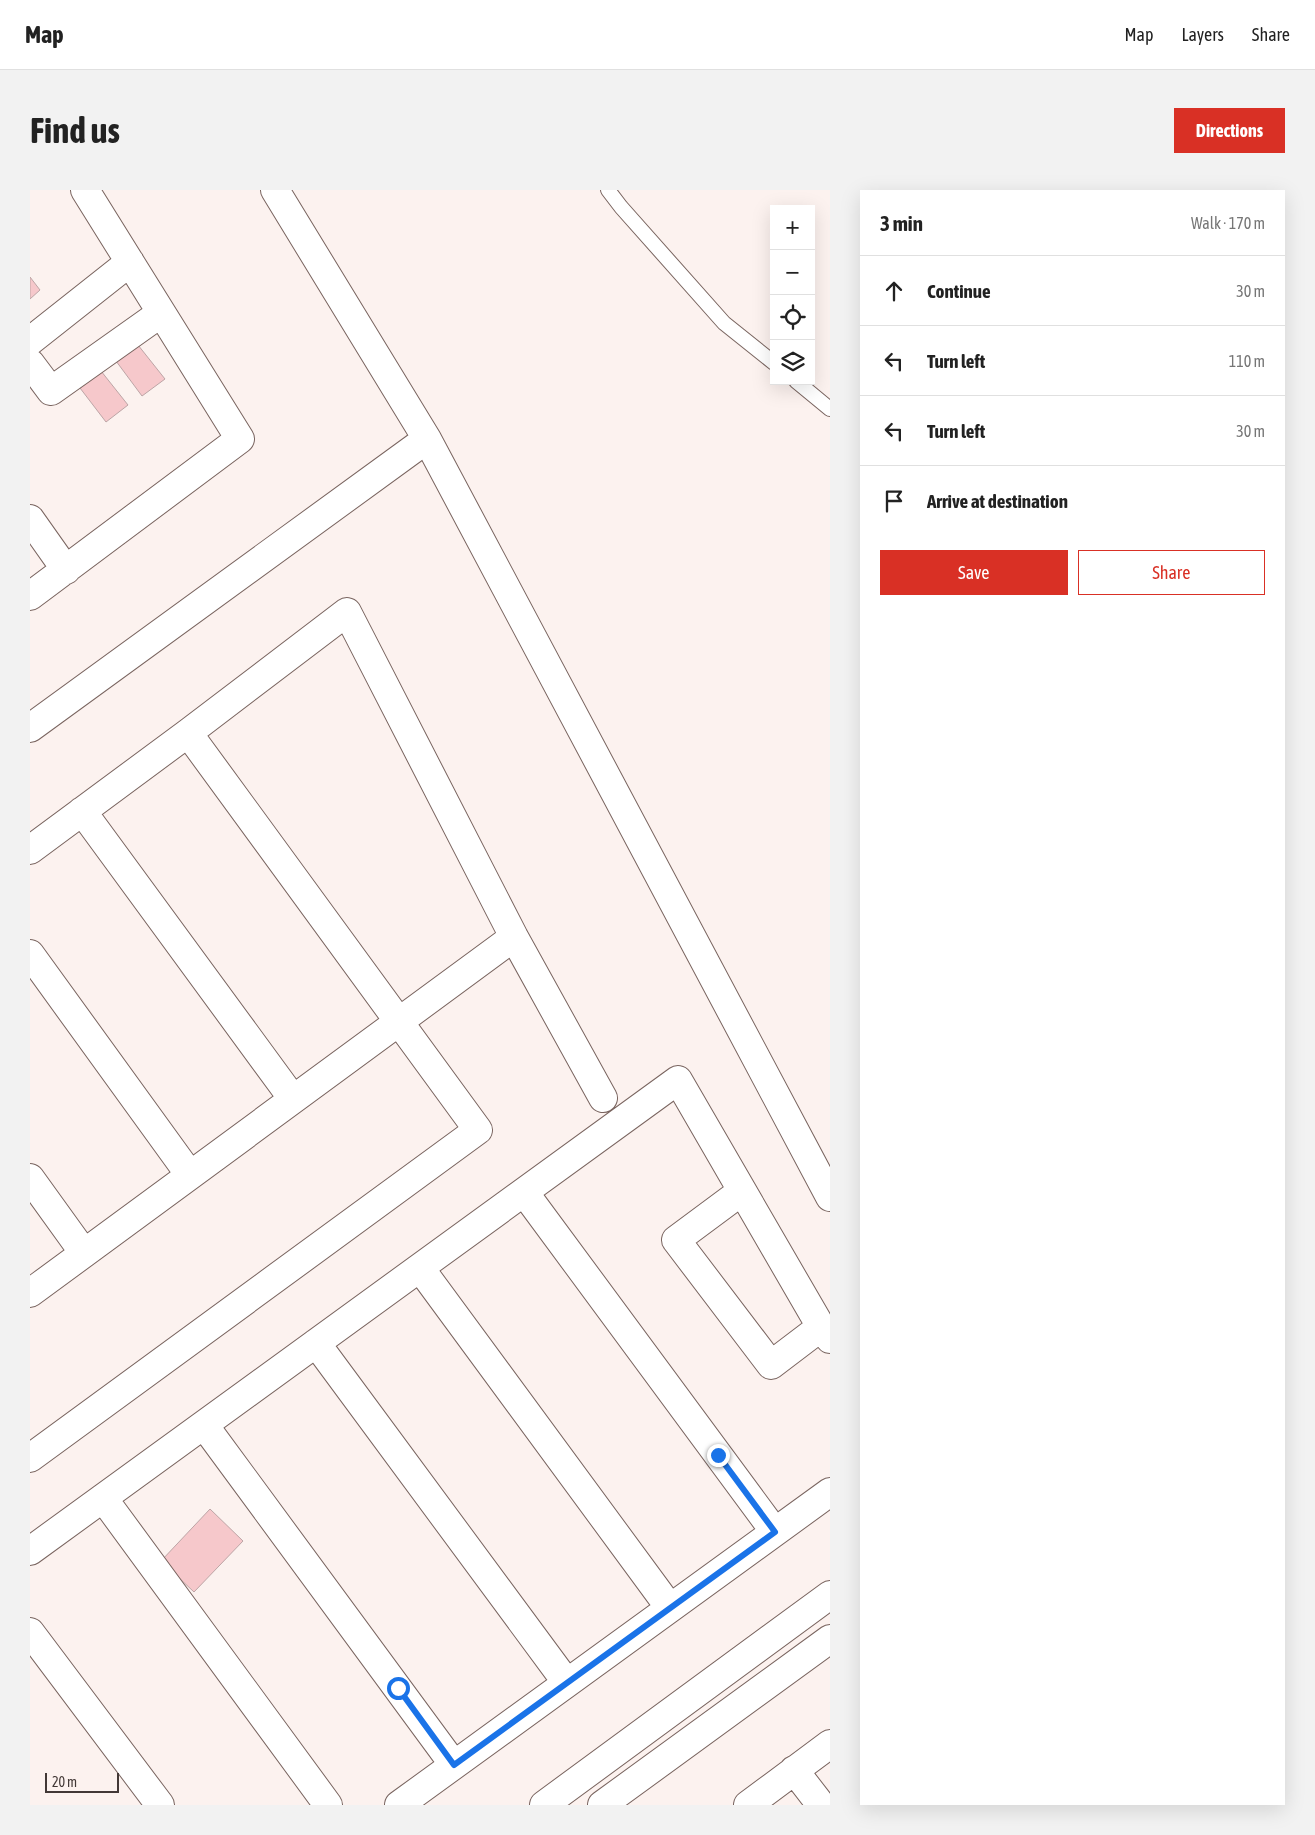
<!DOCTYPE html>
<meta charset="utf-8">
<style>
body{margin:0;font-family:"Asap Condensed",sans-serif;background:#f2f2f2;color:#222}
.controls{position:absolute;right:15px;top:15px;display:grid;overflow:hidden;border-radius:0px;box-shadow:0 5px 20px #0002}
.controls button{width:45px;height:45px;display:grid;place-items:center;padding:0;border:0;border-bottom:1px solid #e0e0e0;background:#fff;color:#222;font:25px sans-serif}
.scale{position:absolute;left:15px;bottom:12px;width:74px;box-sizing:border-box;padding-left:5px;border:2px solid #423836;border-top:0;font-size:14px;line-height:18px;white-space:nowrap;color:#423836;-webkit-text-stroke:4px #fcf2ef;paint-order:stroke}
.stop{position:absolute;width:15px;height:15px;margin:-11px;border:4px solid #1a73e8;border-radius:50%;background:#fff}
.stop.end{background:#1a73e8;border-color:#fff;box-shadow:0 1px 5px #0008}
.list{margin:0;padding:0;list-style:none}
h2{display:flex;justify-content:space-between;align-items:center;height:65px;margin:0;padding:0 20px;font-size:21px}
h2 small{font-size:16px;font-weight:400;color:#767676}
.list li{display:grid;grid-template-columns:32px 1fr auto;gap:15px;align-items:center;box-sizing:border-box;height:70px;padding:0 20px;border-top:1px solid #e0e0e0}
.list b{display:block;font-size:19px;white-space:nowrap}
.list em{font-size:16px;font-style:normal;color:#767676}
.actions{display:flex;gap:10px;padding:15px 20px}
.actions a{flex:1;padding:11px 0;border:1px solid #d93025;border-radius:0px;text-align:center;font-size:18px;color:#d93025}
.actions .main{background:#d93025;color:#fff}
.icon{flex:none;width:28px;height:28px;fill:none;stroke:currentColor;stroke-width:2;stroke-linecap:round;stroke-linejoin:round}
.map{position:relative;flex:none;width:800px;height:1615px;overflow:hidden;border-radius:0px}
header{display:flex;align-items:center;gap:30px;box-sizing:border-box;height:70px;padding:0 25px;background:#fff;border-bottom:1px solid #e0e0e0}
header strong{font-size:24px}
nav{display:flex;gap:28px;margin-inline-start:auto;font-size:18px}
.intro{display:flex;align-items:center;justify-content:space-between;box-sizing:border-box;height:120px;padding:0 30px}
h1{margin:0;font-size:35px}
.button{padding:12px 22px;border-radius:0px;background:#d93025;color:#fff;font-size:18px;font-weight:700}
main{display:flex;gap:30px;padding:0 30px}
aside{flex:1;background:#fff;border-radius:0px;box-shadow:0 5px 20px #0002}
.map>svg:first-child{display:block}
.building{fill:#f6c8cb;stroke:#bda5a6}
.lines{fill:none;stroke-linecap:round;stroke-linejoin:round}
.service-casing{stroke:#79645f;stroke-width:16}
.minor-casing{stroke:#79645f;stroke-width:30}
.service{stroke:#fff;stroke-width:14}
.minor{stroke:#fff;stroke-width:28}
.route{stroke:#1a73e8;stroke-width:6}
</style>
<header>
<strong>Map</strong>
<nav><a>Map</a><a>Layers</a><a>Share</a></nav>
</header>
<div class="intro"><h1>Find us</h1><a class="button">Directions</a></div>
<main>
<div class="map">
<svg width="800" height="1615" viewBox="0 0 800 1615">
<rect width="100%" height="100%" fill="#fcf2ef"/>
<path class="building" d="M0 87 10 100 0 109Z
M108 155 135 189 112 206 86 171Z
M71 181 98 215 76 232 50 198Z
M180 1319 213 1351 164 1402 131 1371Z"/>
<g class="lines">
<g class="service-casing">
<path id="service" d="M578 0 591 17 694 133 744 173
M766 191 800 219"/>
</g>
<g class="minor-casing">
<path id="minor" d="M245 0 397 249 800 1007
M0 151 100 72
M0 173 21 201 131 123
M0 329 36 380
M0 406 210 249 55 0
M0 538 397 249
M52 621 263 909
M0 660 158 543 317 422 484 747 573 908
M0 764 160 985
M0 988 54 1063
M712 1001 646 1050 741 1175 791 1137
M494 1002 745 1342
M390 1078 640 1418
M0 1103 484 747
M286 1153 537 1493
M174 1235 424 1575
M0 1268 448 940 158 543
M73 1308 298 1615
M0 1361 648 890 791 1137 800 1149
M0 1442 130 1615
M764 1580 791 1615
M369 1615 800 1302
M514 1615 800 1405
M572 1615 800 1449
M718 1615 800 1554"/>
</g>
<use href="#service" class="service"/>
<use href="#minor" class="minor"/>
</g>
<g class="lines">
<path class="route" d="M368 1498 424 1575 745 1342 688 1265"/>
</g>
</svg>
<div class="controls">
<button>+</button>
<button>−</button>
<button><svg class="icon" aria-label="locate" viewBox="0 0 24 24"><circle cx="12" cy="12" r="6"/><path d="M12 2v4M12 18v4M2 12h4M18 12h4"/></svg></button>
<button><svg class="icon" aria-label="layers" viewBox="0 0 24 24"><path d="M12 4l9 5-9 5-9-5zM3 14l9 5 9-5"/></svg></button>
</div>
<div class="scale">20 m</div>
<div class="stop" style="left:368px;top:1498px"></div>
<div class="stop end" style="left:688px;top:1265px"></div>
</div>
<aside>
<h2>3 min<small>Walk · 170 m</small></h2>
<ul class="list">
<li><svg class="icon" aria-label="ahead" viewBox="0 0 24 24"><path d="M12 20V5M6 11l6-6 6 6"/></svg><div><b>Continue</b></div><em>30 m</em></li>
<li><svg class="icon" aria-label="left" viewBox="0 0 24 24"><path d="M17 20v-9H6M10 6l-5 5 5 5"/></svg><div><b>Turn left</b></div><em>110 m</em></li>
<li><svg class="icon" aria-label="left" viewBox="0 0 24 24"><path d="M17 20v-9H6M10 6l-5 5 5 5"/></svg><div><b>Turn left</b></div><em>30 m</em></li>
<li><svg class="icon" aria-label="arrive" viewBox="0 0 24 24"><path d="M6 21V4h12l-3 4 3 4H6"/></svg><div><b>Arrive at destination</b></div></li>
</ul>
<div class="actions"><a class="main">Save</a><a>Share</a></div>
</aside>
</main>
